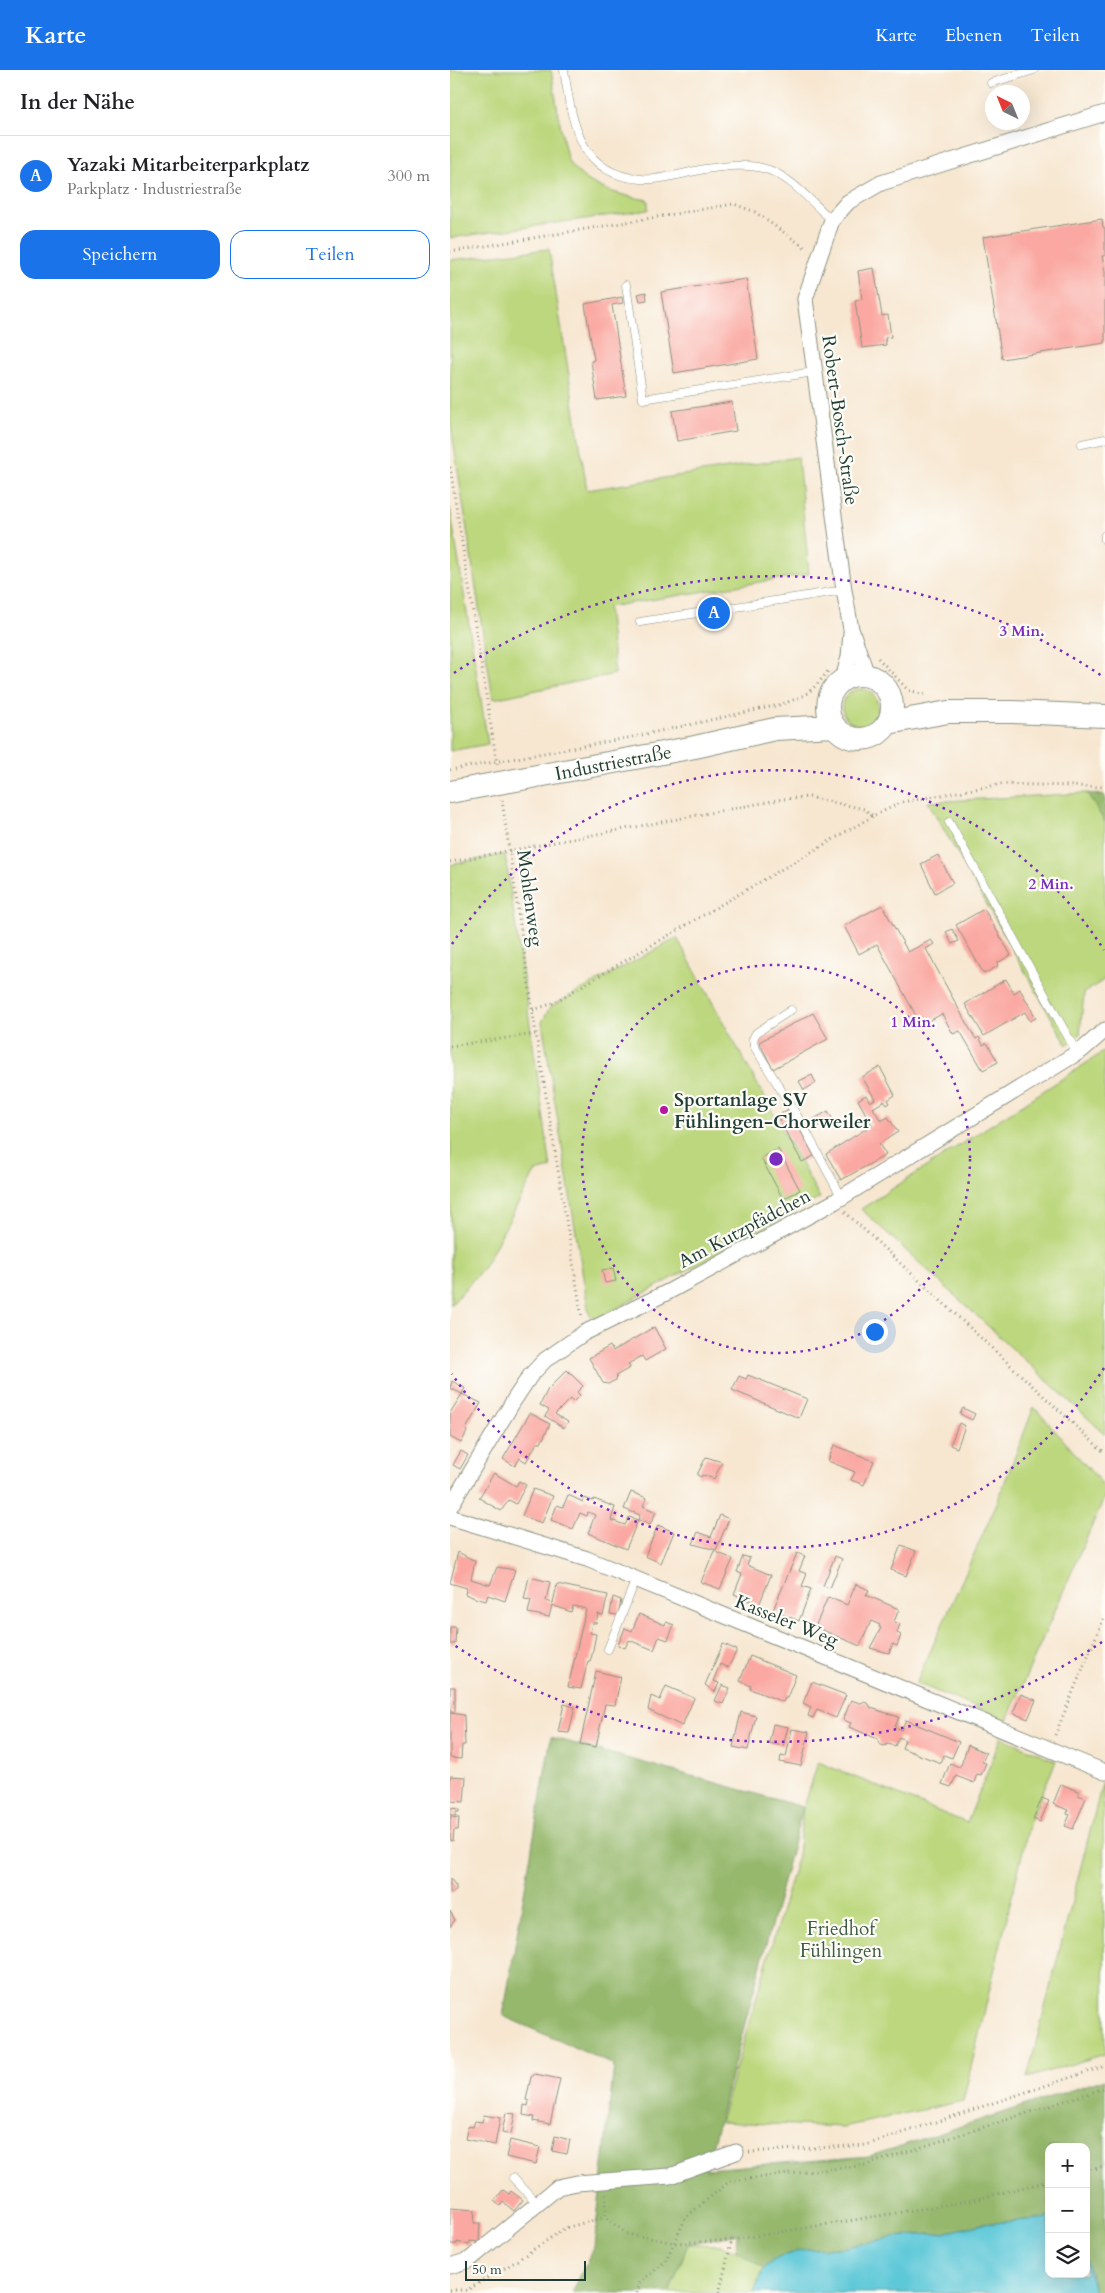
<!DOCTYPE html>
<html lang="de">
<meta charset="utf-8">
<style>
body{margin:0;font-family:Cardo,serif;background:#f6f6f6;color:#202124}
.controls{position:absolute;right:15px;bottom:15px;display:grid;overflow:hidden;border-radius:10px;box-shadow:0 5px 20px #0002}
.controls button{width:45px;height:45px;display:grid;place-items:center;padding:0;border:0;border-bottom:1px solid #e0e0e0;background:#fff;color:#202124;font:25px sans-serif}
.compass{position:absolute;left:535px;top:15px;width:45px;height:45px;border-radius:50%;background:#fff;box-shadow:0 5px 20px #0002;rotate:317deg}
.scale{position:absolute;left:15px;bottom:12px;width:121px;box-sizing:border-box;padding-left:5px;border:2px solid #1f3d34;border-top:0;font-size:14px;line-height:18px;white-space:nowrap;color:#1f3d34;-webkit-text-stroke:4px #fdfcf7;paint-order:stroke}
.you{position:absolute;left:424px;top:1261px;width:18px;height:18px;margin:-12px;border:4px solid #fff;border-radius:50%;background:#1a73e8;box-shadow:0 0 0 8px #1a73e833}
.badge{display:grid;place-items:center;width:32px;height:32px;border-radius:50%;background:#1a73e8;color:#fff;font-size:16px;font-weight:700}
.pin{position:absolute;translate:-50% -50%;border:2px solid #fff;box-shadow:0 1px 5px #0006}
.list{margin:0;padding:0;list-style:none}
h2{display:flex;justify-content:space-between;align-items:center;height:65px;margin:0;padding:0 20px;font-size:21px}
h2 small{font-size:16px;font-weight:400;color:#757577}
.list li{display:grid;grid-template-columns:32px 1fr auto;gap:15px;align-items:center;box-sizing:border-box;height:80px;padding:0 20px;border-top:1px solid #e0e0e0}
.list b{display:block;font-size:19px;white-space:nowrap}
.list p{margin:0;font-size:16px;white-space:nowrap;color:#757577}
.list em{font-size:16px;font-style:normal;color:#757577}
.actions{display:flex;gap:10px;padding:15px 20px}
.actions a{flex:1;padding:11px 0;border:1px solid #1a73e8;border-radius:15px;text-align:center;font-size:18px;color:#1a73e8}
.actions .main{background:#1a73e8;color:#fff}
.icon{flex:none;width:28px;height:28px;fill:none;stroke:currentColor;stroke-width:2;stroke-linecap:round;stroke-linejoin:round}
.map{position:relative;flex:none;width:655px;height:2223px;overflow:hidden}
header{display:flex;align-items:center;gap:30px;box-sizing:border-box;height:70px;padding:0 25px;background:#1a73e8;color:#fff}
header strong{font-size:24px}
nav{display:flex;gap:28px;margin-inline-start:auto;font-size:18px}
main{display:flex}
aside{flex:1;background:#fff}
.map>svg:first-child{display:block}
.green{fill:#bcd77d;stroke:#6e8a58}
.forest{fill:#95b86c;stroke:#5a7a50}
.water{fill:#5dc8d8;stroke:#3e8286}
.building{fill:#faa8a1}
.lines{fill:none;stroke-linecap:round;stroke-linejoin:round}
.service-casing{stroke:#8b9282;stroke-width:9}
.minor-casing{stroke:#8b9282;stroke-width:17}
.primary-casing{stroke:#8b9282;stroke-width:24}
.path{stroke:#8b9282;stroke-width:3;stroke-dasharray:1 4;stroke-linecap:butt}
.service{stroke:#fff;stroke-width:8}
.minor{stroke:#fff;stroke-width:15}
.primary{stroke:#fff;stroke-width:22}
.ring{fill:none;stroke:#7b2cbf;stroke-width:2.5;stroke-dasharray:2.5 5}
.poi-dot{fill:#b5179e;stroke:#fdfcf7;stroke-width:2}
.labels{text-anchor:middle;stroke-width:4.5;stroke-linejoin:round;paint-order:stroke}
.street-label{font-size:19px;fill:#1f3d34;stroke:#fdfcf7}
.poi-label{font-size:19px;font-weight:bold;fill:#1f3d34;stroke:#fdfcf7;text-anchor:start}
.park-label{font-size:19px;fill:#3e5c43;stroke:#fdfcf7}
.centre{fill:#7b2cbf;stroke:#fdfcf7;stroke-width:2.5}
.ring-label{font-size:15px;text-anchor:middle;font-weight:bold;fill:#7b2cbf;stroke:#fdfcf7;stroke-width:4.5;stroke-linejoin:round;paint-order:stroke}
</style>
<header>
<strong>Karte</strong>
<nav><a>Karte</a><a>Ebenen</a><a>Teilen</a></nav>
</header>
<main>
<aside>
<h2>In der Nähe<small></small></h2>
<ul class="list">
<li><span class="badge">A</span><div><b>Yazaki Mitarbeiterparkplatz</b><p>Parkplatz · Industriestraße</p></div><em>300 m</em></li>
</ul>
<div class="actions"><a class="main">Speichern</a><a>Teilen</a></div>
</aside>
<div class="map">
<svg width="655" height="2223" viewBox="0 0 655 2223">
<rect width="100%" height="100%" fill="#fdfcf7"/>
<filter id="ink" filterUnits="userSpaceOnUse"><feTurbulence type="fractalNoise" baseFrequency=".02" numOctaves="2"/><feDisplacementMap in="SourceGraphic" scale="10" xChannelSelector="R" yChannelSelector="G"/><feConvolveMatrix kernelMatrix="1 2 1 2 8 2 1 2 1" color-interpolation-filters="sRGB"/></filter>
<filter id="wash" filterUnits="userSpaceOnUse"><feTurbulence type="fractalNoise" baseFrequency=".0096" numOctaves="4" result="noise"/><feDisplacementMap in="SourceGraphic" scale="20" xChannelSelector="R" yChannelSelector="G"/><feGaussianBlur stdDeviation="1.12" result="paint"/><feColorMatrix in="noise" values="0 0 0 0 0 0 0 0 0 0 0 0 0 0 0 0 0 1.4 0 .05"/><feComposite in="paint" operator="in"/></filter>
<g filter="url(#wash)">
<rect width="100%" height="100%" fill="#f7e7d1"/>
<path class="green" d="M0 0H101C104 15 114 86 120 94 139 118 169 125 198 130V140L0 168Z
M99 179 137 420 348 387 359 504 158 537 165 604 43 629 0 349V190Z
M0 437 38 674 0 681Z
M392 637a18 18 0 1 1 36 0a18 18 0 1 1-36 0Z
M637 723 655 752V909L634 923 630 964 617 975 478 732Z
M55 784 101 1098 85 1102 34 1197 1 1235 0 795Z
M227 868 370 1128 145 1250 139 1244 92 952 100 937Z
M655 981V1364L411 1139Z
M584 1337 655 1417V1426L557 1650 466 1613 546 1435Z
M551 1667 606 1691 580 1751 513 2031 393 2057 270 2052 348 1785 353 1740 368 1692 517 1753Z
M653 1710 655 1984 577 2008Z
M238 2174 272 2175 286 2181 314 2198 304 2223H219Z"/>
<path class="forest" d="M637 723 655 726V752Z
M101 1667 353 1737 256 2099 420 2086 655 2009V2223H645L636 2187V2077H599V2148L533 2154 493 2163 444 2167 391 2178 356 2179 328 2187 314 2198 286 2181 287 2164 238 2174 219 2223H122L144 2177 164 1995 53 1946Z"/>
<path class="water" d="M599 2148V2204H636V2187L645 2223H304L314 2198 328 2187 356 2179 391 2178 444 2167 493 2163 533 2154Z"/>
<g id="blocks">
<path class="building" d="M652 149 653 157 655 158V186H652L655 202V273L552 289 533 167Z
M424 198 432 246 438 245 441 267 435 268 436 275 412 278 405 231 412 229 408 201Z
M296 209 308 289 224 303 211 222Z
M196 222 197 230 190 231 188 224Z
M172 227 173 233 162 235 176 326 147 330 141 291 144 290 135 234Z
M282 332 286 361 227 371 222 341Z
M488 785 503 813 485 823 471 794Z
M432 835 458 882 481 870 484 874 476 879 518 956 526 969 529 967 533 975 537 973 548 992 533 1000 510 961 503 964 492 944 471 955 427 874 409 884 394 856Z
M534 839 561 885 547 893 548 896 534 904 506 855Z
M502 859 509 871 502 874 496 862Z
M556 909 564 923 570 919 586 948 580 951 575 942 534 966 515 934Z
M363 943 378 969 323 999 309 972Z
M430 997 445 1025 438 1030 440 1033 437 1035 434 1031 423 1038 431 1051 438 1047 448 1062 429 1074 436 1085 391 1110 376 1084 422 1055 408 1030 416 1025 420 1032 425 1029 412 1007Z
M362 1005 366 1013 354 1020 349 1011Z
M339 1039 364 1086 352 1092 327 1046Z
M378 1041 382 1048 361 1060 357 1053Z
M328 1079 350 1120 333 1129 311 1088Z
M163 1198 166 1211 155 1213 152 1200Z
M204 1257 216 1279 195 1291 192 1286 178 1294 180 1298 167 1305 166 1310 158 1314 153 1313 139 1288 160 1276 163 1281Z
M117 1300 133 1316 127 1322 130 1325 123 1332 120 1329 105 1344 118 1352 114 1358 95 1346 99 1340 90 1335 98 1319Z
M298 1305 357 1329 349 1348 282 1320 289 1306 296 1309Z
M2 1311 15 1318 12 1324 0 1318Z
M12 1324 31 1333 16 1359 17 1362 11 1373 0 1367V1343Z
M513 1338 525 1344 522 1350 510 1344Z
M80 1343 100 1354 91 1373H87L76 1392 70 1388 65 1396 53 1389Z
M509 1353 515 1356 507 1378 500 1375Z
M384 1375 424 1391 414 1415 401 1410 405 1402 378 1391Z
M11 1381 18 1385 10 1399 3 1395Z
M256 1387 272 1392 264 1409 256 1406 252 1405 251 1407 247 1405Z
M44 1403 66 1416 69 1411 76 1415 66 1434 59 1430 51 1441 29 1428Z
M83 1419 103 1426 92 1453 72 1446Z
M181 1422 197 1428 193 1436 206 1442 200 1455 188 1450 190 1445 174 1439Z
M118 1425 133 1432 134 1428 143 1431 144 1429 165 1437 161 1450 175 1455 179 1447 188 1450 176 1479 138 1463 145 1445 138 1442 137 1446 130 1443 123 1459 101 1450 107 1435 113 1437Z
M270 1445 279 1449 266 1480 243 1474 248 1462 261 1467Z
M208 1455 224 1462 211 1493 195 1486Z
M451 1475 466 1481 456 1506 441 1500Z
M264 1481 283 1489 270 1519 251 1512Z
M8 1482 25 1491 21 1509 40 1515 47 1497 65 1500 55 1531 38 1525 36 1531 25 1528 15 1524 17 1518 0 1513Z
M347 1483 355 1486 349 1501 357 1504 352 1516 361 1519 349 1551 323 1540Z
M293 1486 300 1488 297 1495 321 1505 309 1535 284 1524 292 1504 287 1502Z
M385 1486 392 1489 380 1518 373 1516Z
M79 1507 100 1512 96 1531 103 1533 107 1514 158 1525 153 1545 148 1544 146 1553H142L140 1563 146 1564 142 1585 140 1591H138L131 1619 118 1617 136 1539 123 1536 121 1542 102 1535 99 1547 78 1543 81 1530 74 1529Z
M406 1514 419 1520 416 1525 449 1539 444 1552 450 1554 447 1563 451 1565 447 1576 443 1574 439 1583 420 1578 431 1558 429 1557 430 1555 421 1551 410 1576 365 1557 378 1527 397 1535Z
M163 1527 171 1530 168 1545 160 1544Z
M189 1544 215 1555 216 1552 224 1555 218 1570 209 1567 204 1580 179 1570 175 1578 168 1575 175 1558 182 1561Z
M0 1557H6L5 1574H0Z
M273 1574 287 1580 278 1598 270 1594 263 1611 269 1613 265 1622 255 1615Z
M300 1586 346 1605 337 1628H335L333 1632 300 1619 301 1616 290 1611Z
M146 1601 171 1607 165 1635 155 1634 146 1677 130 1674Z
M362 1612 396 1625 386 1648 367 1640 363 1648 358 1646 361 1637 353 1633Z
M272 1615 280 1618 273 1634 265 1631Z
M216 1616 244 1628 232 1656 198 1640 201 1626 210 1630Z
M0 1617H5V1642H0Z
M571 1624 586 1630 578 1649 563 1643Z
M401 1630 410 1633 414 1632 419 1634 421 1638 449 1647 445 1657 451 1660 456 1650 509 1672 502 1688 494 1685 491 1693 472 1686 452 1678 455 1670 449 1667 445 1676 438 1674 434 1676 429 1674 428 1669 399 1657 401 1653 393 1650Z
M114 1634 125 1637 119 1663 108 1662Z
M291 1642 306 1646 298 1680 283 1677Z
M0 1643 14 1645 15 1675H12L11 1689 0 1688Z
M323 1654 338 1657 333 1676 319 1673Z
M342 1659 359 1662 351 1696 330 1692 331 1686 336 1687Z
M518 1675 536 1683 532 1692 536 1693 531 1705 527 1704 524 1713 506 1706 501 1717 492 1714 500 1693 509 1697 511 1695Z
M0 1706 16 1707 14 1732 0 1731Z
M611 1714 630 1722 628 1725 636 1728 623 1759 615 1756 620 1745 617 1744 618 1740 603 1734Z
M592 1728 599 1731 590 1752 583 1749Z
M0 1738 9 1739V1742H6V1746L0 1745Z
M0 1747 9 1748 8 1760H4L3 1771 0 1770Z
M0 1808 6 1816V1820L2 1823H0Z
M0 1841 5 1850 0 1857Z
M85 2004 110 2009 100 2054 83 2051 84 2047 73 2045 74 2035 78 2036 79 2031 76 2030 81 2007Z
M56 2043 65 2044 61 2064 52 2062Z
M34 2045 50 2048 45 2075 15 2069 18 2056 23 2057 25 2051 32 2052Z
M105 2066 120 2070 117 2084 102 2081Z
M60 2070 90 2077 86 2094 56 2087Z
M53 2120 59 2124 61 2121 73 2130 64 2141 53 2132 50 2136 44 2131Z
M0 2138 25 2140 24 2153H30L29 2172 20 2171 19 2175 7 2172V2174H0Z"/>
</g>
</g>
<g filter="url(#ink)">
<use href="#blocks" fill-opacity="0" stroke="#8b9282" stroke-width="1"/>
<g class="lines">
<g class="service-casing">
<path id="service" d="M114 0C122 50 128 105 191 109 210 111 237 102 255 99 276 96 300 93 319 100 343 109 363 134 382 150
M541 13 584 0
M176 215 193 329 364 302
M632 374 655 369
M655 465V470
M190 552 394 520
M499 752 627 983
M341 940 306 963 303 969 304 976 352 1054 392 1128
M158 1579 186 1509
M63 2108 87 2133"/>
</g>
<g class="minor-casing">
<path id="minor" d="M417 605 401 559 394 520 355 229 382 150 398 132 431 113 655 43
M393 609 399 587 401 563
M0 1437 64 1330 80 1306 95 1290 134 1263 218 1222 384 1132 632 980 655 960
M0 1447 137 1489 655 1702
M0 2196 19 2190 108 2117 127 2113 220 2106 286 2082"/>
</g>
<g class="primary-casing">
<path id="primary" d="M378 637a32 32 0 1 1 64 0a32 32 0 1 1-64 0Z
M438 653 498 642H563L655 646
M0 722 245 677 325 659 384 656"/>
</g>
<path class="path" d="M0 182 284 134 305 142 357 179
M0 397 47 694
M428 588 458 620 477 625
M0 700 183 667 329 635C356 626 361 623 378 601
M52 730 86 964 132 1248
M0 792 333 729 359 727 414 739 423 746 453 732 552 714 655 717
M83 940 101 934 423 746
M0 976 86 964
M395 1142 655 1383
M605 1665 655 1545
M299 2082 416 2075 655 1996
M636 2101 655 2096
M156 2124 155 2147 177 2164 225 2173 282 2170
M0 2220H17L65 2192 115 2158 155 2147
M187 2223 190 2212 215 2192 236 2147 280 2111 416 2095 655 2018
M269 2223 282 2170 519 2131 599 2111"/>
<use href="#service" class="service"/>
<use href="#minor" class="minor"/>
<use href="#primary" class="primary"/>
</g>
</g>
<g class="ring">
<circle cx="326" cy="1089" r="194"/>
<path d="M654 1298A389 389 0 0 1 2 1304M2 874A389 389 0 0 1 654 880"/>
<path d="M652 1572A583 583 0 0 1 4 1575M4 603A583 583 0 0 1 652 606"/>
</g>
<circle class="poi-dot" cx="214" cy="1040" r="5"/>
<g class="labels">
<g class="street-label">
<text transform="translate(391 350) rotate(82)" y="7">Robert-Bosch-Straße</text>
<text transform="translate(163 692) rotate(-11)" y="7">Industriestraße</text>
<text transform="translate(81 828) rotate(82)" y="7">Mohlenweg</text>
<text transform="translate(294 1158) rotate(-28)" y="7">Am Kutzpfädchen</text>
<text transform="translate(337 1550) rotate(22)" y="7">Kasseler Weg</text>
</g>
<g class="poi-label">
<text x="224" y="1036">Sportanlage SV<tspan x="224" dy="22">Fühlingen-Chorweiler</tspan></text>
</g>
<g class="park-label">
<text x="391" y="1865">Friedhof<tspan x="391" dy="22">Fühlingen</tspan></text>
</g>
</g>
<circle cx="326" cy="1089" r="8" class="centre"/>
<g class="ring-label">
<text x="572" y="566">3 Min.</text>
<text x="601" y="819">2 Min.</text>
<text x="463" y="957">1 Min.</text>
</g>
</svg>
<div class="controls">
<button>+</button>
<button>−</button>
<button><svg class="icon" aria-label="layers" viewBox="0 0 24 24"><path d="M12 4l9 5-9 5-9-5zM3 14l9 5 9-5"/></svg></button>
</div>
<svg class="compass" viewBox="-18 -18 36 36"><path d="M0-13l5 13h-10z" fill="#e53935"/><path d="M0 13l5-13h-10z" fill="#757577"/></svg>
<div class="scale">50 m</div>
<div class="you"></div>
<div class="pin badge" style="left:264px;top:543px">A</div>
</div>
</main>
